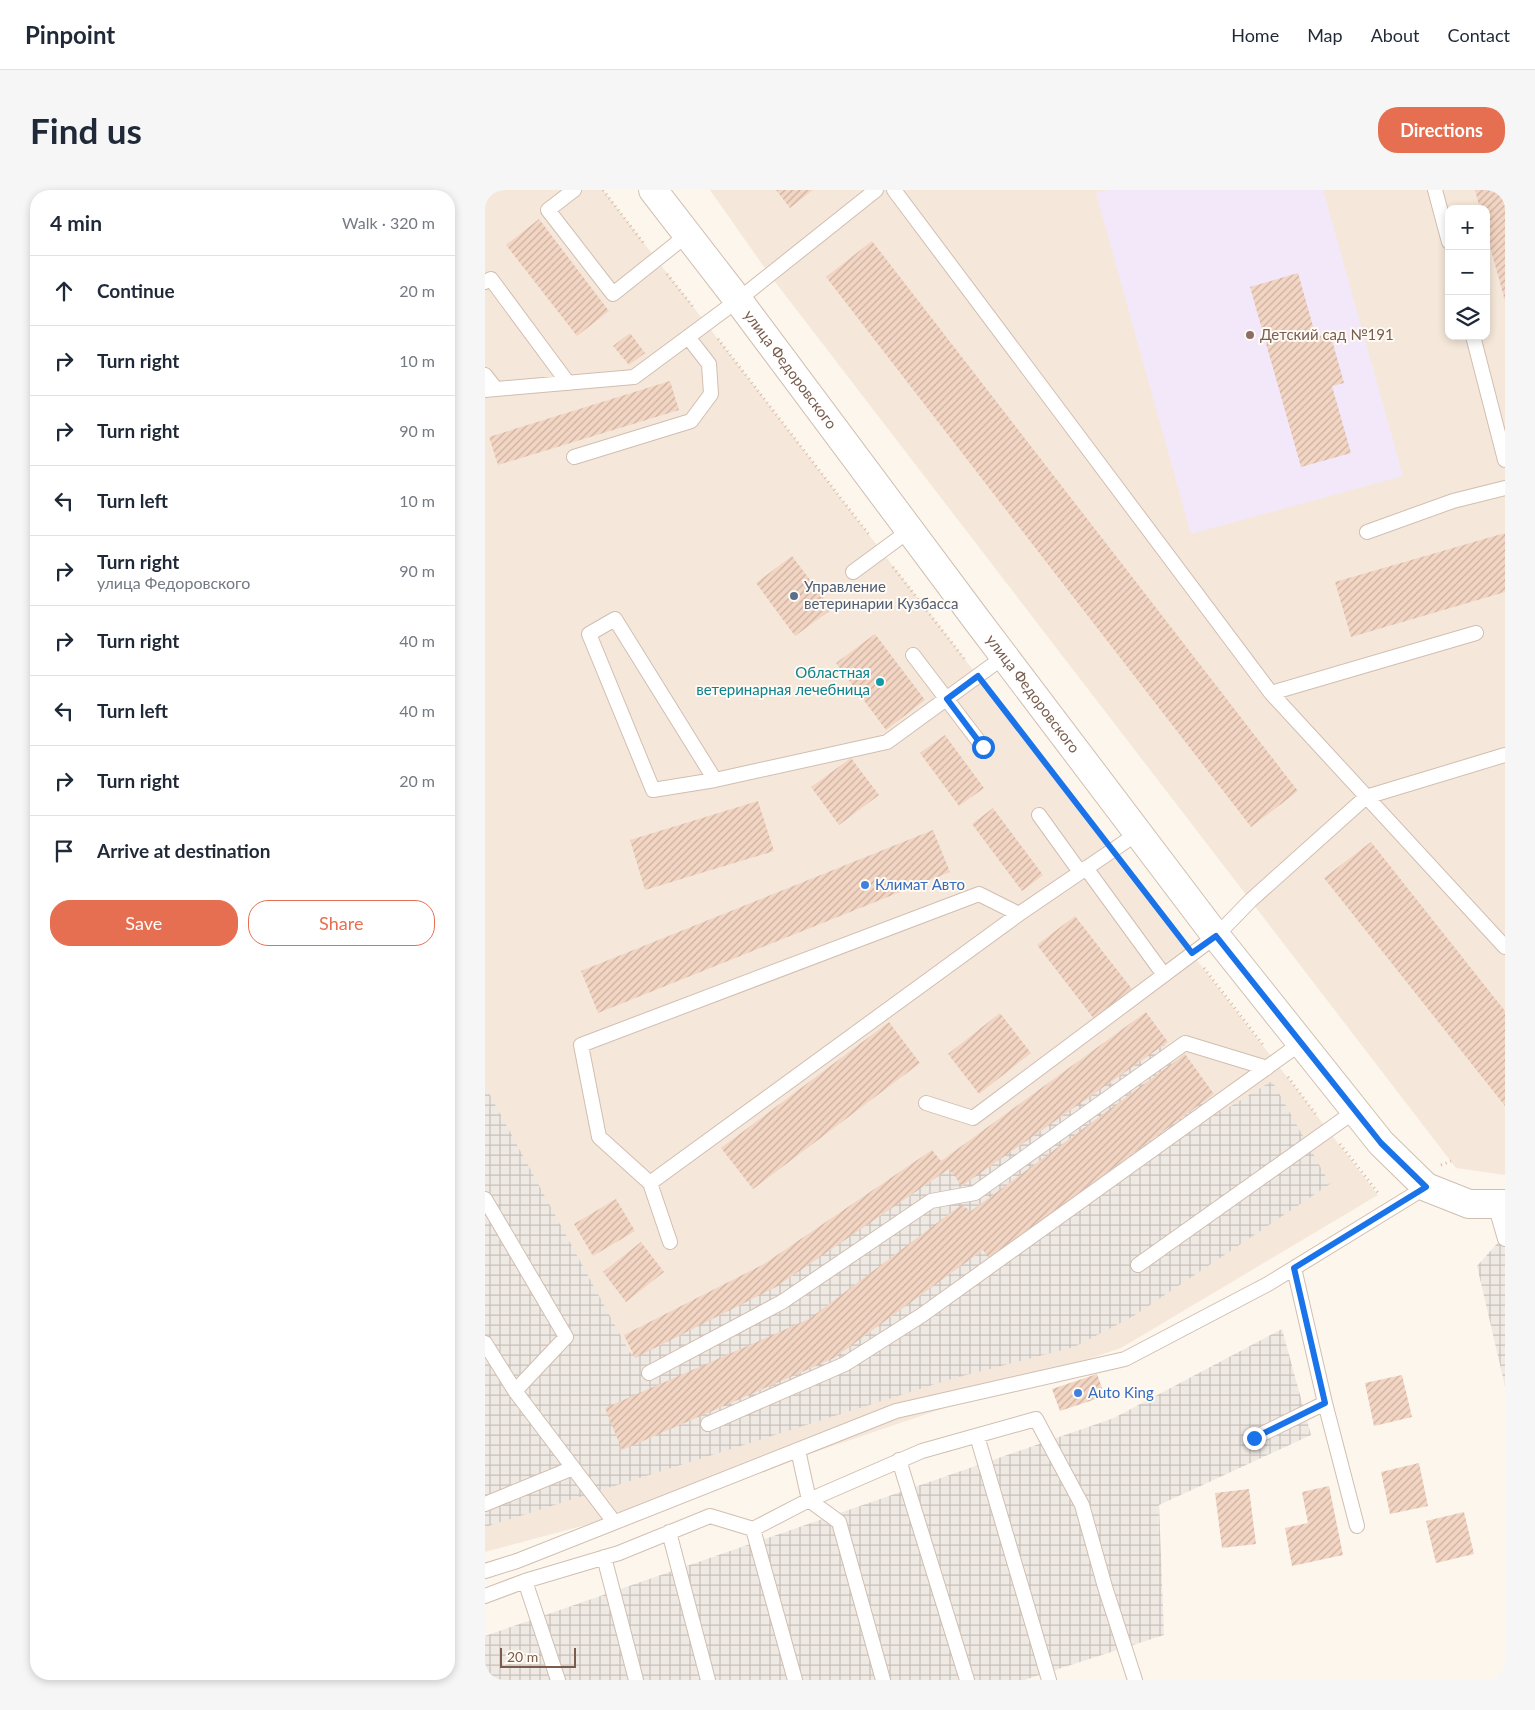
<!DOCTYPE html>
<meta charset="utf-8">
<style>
body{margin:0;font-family:Lato,sans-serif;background:#f6f6f7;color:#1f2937}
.controls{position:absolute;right:15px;top:15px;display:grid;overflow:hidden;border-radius:10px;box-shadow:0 2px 8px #0003}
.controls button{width:45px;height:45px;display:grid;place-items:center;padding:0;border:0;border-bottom:1px solid #e0e1e3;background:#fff;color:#1f2937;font:25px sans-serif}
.scale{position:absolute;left:15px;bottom:12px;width:76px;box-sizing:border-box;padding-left:5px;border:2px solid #7a5c4d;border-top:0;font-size:14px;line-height:18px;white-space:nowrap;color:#7a5c4d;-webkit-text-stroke:4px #fffaf3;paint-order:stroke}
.stop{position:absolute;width:15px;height:15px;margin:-11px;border:4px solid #1a73e8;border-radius:50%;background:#fff}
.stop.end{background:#1a73e8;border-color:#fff;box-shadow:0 1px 5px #0008}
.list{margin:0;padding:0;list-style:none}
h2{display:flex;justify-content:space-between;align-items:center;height:65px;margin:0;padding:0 20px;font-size:21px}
h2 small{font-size:16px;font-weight:400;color:#747a83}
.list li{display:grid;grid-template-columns:32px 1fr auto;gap:15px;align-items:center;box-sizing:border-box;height:70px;padding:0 20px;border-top:1px solid #e0e1e3}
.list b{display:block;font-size:19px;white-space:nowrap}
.list p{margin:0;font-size:16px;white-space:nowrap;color:#747a83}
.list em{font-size:16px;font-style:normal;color:#747a83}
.actions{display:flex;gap:10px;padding:15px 20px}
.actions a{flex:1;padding:11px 0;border:1px solid #e76f51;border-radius:20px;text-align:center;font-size:18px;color:#e76f51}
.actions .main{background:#e76f51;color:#fff}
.icon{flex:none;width:28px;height:28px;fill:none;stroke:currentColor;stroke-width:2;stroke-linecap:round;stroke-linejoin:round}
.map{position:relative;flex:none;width:1020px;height:1490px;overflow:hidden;border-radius:20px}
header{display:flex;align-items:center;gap:30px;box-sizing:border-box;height:70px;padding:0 25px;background:#fff;border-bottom:1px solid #e0e1e3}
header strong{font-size:24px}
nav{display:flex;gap:28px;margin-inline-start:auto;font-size:18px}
.intro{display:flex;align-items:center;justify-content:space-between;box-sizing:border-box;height:120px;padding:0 30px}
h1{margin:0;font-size:35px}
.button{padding:12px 22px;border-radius:20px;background:#e76f51;color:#fff;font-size:18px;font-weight:700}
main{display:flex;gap:30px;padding:0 30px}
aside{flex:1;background:#fff;border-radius:20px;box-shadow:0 2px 8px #0003}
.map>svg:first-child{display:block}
.residential{fill:#f5e8da;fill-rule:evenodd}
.industrial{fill:url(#industrial-grid)}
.education{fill:#f3e8fa}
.building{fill:url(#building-hatch)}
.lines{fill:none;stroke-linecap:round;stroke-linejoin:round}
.service-casing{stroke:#d1beb0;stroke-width:16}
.tertiary-casing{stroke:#d1beb0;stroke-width:30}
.path{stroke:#d9b8a5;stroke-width:3;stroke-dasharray:1 4;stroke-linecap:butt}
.service{stroke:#fff;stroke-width:14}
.tertiary{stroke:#fff;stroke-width:28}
.route{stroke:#1a73e8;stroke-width:6}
.education-dot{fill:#8d6e63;stroke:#fffaf3;stroke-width:2}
.service-dot{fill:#5c6f8a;stroke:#fffaf3;stroke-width:2}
.culture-dot{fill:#0f9aa8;stroke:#fffaf3;stroke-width:2}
.shop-dot{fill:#3f7fe0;stroke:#fffaf3;stroke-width:2}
.labels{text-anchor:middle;stroke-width:4;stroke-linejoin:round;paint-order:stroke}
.education-label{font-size:15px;fill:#785e54;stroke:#fffaf3;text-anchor:start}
.street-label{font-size:15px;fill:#7a5c4d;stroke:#fffaf3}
.service-label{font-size:15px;fill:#4e5e75;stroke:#fffaf3;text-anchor:start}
.culture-label{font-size:15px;fill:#0d838f;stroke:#fffaf3;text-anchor:end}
.shop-label{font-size:15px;fill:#366cbe;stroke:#fffaf3;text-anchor:start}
</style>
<header>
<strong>Pinpoint</strong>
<nav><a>Home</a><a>Map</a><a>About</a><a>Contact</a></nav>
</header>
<div class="intro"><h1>Find us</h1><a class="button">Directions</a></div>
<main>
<aside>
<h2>4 min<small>Walk · 320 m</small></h2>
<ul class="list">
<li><svg class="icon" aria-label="ahead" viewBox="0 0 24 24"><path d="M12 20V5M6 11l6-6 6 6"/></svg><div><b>Continue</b></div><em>20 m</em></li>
<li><svg class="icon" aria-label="right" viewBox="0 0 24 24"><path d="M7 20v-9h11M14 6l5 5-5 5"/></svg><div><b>Turn right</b></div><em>10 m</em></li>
<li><svg class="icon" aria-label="right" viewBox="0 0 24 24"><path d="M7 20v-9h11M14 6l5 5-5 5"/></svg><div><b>Turn right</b></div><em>90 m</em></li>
<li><svg class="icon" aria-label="left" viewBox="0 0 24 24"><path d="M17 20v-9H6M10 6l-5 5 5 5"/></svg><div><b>Turn left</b></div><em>10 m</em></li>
<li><svg class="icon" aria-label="right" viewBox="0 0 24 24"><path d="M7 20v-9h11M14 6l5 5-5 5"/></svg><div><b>Turn right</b><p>улица Федоровского</p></div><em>90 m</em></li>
<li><svg class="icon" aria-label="right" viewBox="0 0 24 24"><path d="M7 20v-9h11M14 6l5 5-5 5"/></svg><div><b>Turn right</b></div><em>40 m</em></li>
<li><svg class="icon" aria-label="left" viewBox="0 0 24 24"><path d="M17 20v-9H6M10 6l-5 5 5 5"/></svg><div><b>Turn left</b></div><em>40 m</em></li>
<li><svg class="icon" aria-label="right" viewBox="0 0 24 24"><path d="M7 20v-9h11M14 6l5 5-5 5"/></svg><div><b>Turn right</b></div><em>20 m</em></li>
<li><svg class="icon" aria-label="arrive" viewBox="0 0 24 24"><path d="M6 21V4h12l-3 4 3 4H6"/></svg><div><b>Arrive at destination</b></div></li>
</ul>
<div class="actions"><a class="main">Save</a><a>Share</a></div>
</aside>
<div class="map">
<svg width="1020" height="1490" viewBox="0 0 1020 1490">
<defs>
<pattern id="industrial-grid" width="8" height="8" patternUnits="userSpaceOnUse" patternTransform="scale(1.25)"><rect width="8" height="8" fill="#efe9e4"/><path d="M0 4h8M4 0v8" fill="none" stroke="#c7c0bb"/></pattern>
<pattern id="building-hatch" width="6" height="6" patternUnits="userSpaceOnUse" patternTransform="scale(1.25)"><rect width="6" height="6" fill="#f3d5c3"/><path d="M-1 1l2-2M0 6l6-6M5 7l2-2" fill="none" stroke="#cab0a1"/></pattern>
</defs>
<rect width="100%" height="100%" fill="#fdf6ec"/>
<path class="residential" d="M0 0H118L893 1005 636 1158 168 1317 0 1362Z
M225 0H1020V985L971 978 284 84ZM964 19H1001V146H964Z"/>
<path class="industrial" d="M669 843 736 922 787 891 845 994 647 1127 589 1157 466 1189 0 1337V896L145 1163 323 1073Z
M1018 1047H1020V1196L992 1076Z
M797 1139 826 1245 674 1315 679 1445 539 1490H0V1446L629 1228Z"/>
<path class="education" d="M624 0H838L918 286 706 344 611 3Z"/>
<path class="building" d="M291 0H328L305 18Z
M990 0H1020V111L1001 42V19H995Z
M54 29 124 121 92 146 21 55Z
M387 51 813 601 766 637 341 87Z
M813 83 831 147 845 143 859 193 847 196 866 263 816 277 765 97Z
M145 143 160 163 144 175 128 156Z
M185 191 194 220 13 275 4 247Z
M1020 343V402L866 447 850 392Z
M307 366 347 419 310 446 271 393Z
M390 444 440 510 401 540 351 473Z
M460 545 499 598 474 616 435 563Z
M366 568 394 605 354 635 326 597Z
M273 611 289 661 160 700 145 650Z
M508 618 558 685 537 701 487 634Z
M448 640 465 682 113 823 96 781Z
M886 652 1020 821V916L839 688Z
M590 726 647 799 609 829 552 755Z
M661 822 683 852 477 996 464 979 291 1097 150 1168 139 1145 279 1074 447 960 456 971Z
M515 823 546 863 494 904 463 864Z
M404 832 435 873 268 999 236 958Z
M700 864 729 904 504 1069 498 1060 349 1168 137 1260 120 1218 324 1129 476 1015 486 1021Z
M131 1009 150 1041 108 1066 89 1034Z
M156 1052 179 1082 141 1112 118 1082Z
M612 1184 620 1206 575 1221 567 1199Z
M917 1185 927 1227 889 1236 880 1193Z
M934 1273 943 1316 905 1324 896 1282Z
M844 1296 858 1365 807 1376 800 1338 823 1333 817 1302Z
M764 1299 771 1354 737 1358 730 1303Z
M979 1322 989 1364 951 1373 941 1331Z"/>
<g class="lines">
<g class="service-casing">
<path id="service" d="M89 0 63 20 128 104 202 45
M409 0 786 503 1020 757
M950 0 964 52
M0 92 6 89 83 193
M988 146 1020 270
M0 185 11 199
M0 200 149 187 253 110 391 0
M89 267 206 231 226 204 224 174 203 147
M882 342 968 311 1020 298
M368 382 425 340
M428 465 498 557
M786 503 991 443
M230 590 130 429 104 444 168 600 230 590 402 552 520 466
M554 625 595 682
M601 678 679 785
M534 724 165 993 114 947 96 855 494 704 534 724 653 643
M441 913 488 928 731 746 766 710 881 607 1020 565
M165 993 185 1052
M0 1009 81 1147 30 1201 129 1332
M1010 1014 1020 1049
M653 1075 870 921
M0 1153 30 1201
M164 1183 297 1112 446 1011 490 1003 700 853 782 878
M840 1213 872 1336
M223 1234 360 1174 437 1125 816 853
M492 1246 564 1490
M769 1248 840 1213 809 1078
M313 1260 324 1310 354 1332 398 1490
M414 1270 482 1490
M0 1314 88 1278
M268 1339 310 1490
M184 1342 223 1490
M119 1367 151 1490
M0 1381 32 1371 411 1221 640 1169 783 1094 941 997
M0 1406 40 1391
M73 1490 40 1391 134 1363 225 1326 268 1339 324 1310 437 1261 551 1229 597 1315 620 1397 650 1490"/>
</g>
<g class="tertiary-casing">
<g id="tertiary">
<path id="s1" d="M168 0 253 110 491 429 731 746 896 953 941 997 984 1014H1020"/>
</g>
</g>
<path class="path" d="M118 0 160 55
M182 84 209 118
M233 149 385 346
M408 377 481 471
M505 501 615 645
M639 675 696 750
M719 778 779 856
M803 887 832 926
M855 954 894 1004
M956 975 966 971"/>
<use href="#service" class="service"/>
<use href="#tertiary" class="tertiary"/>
</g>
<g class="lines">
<path class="route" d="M498 557 462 509 493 486 707 763 731 746 896 953 941 997 809 1078 840 1213 769 1248"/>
</g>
<circle class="education-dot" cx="765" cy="145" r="5"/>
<circle class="service-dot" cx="309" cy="406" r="5"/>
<circle class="culture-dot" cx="395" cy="492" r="5"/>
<g class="shop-dot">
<circle cx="380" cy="695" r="5"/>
<circle cx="593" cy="1203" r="5"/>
</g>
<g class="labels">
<g class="education-label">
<text x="775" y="150">Детский сад №191</text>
</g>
<g class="street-label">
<text dy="5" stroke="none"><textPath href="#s1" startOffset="226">улица Федоровского</textPath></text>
<text dy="5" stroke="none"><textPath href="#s1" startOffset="631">улица Федоровского</textPath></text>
</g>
<g class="service-label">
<text x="319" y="402">Управление<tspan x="319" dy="17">ветеринарии Кузбасса</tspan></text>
</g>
<g class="culture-label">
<text x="385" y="488">Областная<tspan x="385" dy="17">ветеринарная лечебница</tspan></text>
</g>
<g class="shop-label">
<text x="390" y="700">Климат Авто</text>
<text x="603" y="1208">Auto King</text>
</g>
</g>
</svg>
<div class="controls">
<button>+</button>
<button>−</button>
<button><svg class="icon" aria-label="layers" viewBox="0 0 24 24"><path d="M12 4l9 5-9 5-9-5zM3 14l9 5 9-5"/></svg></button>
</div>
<div class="scale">20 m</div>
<div class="stop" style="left:498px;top:557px"></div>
<div class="stop end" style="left:769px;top:1248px"></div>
</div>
</main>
